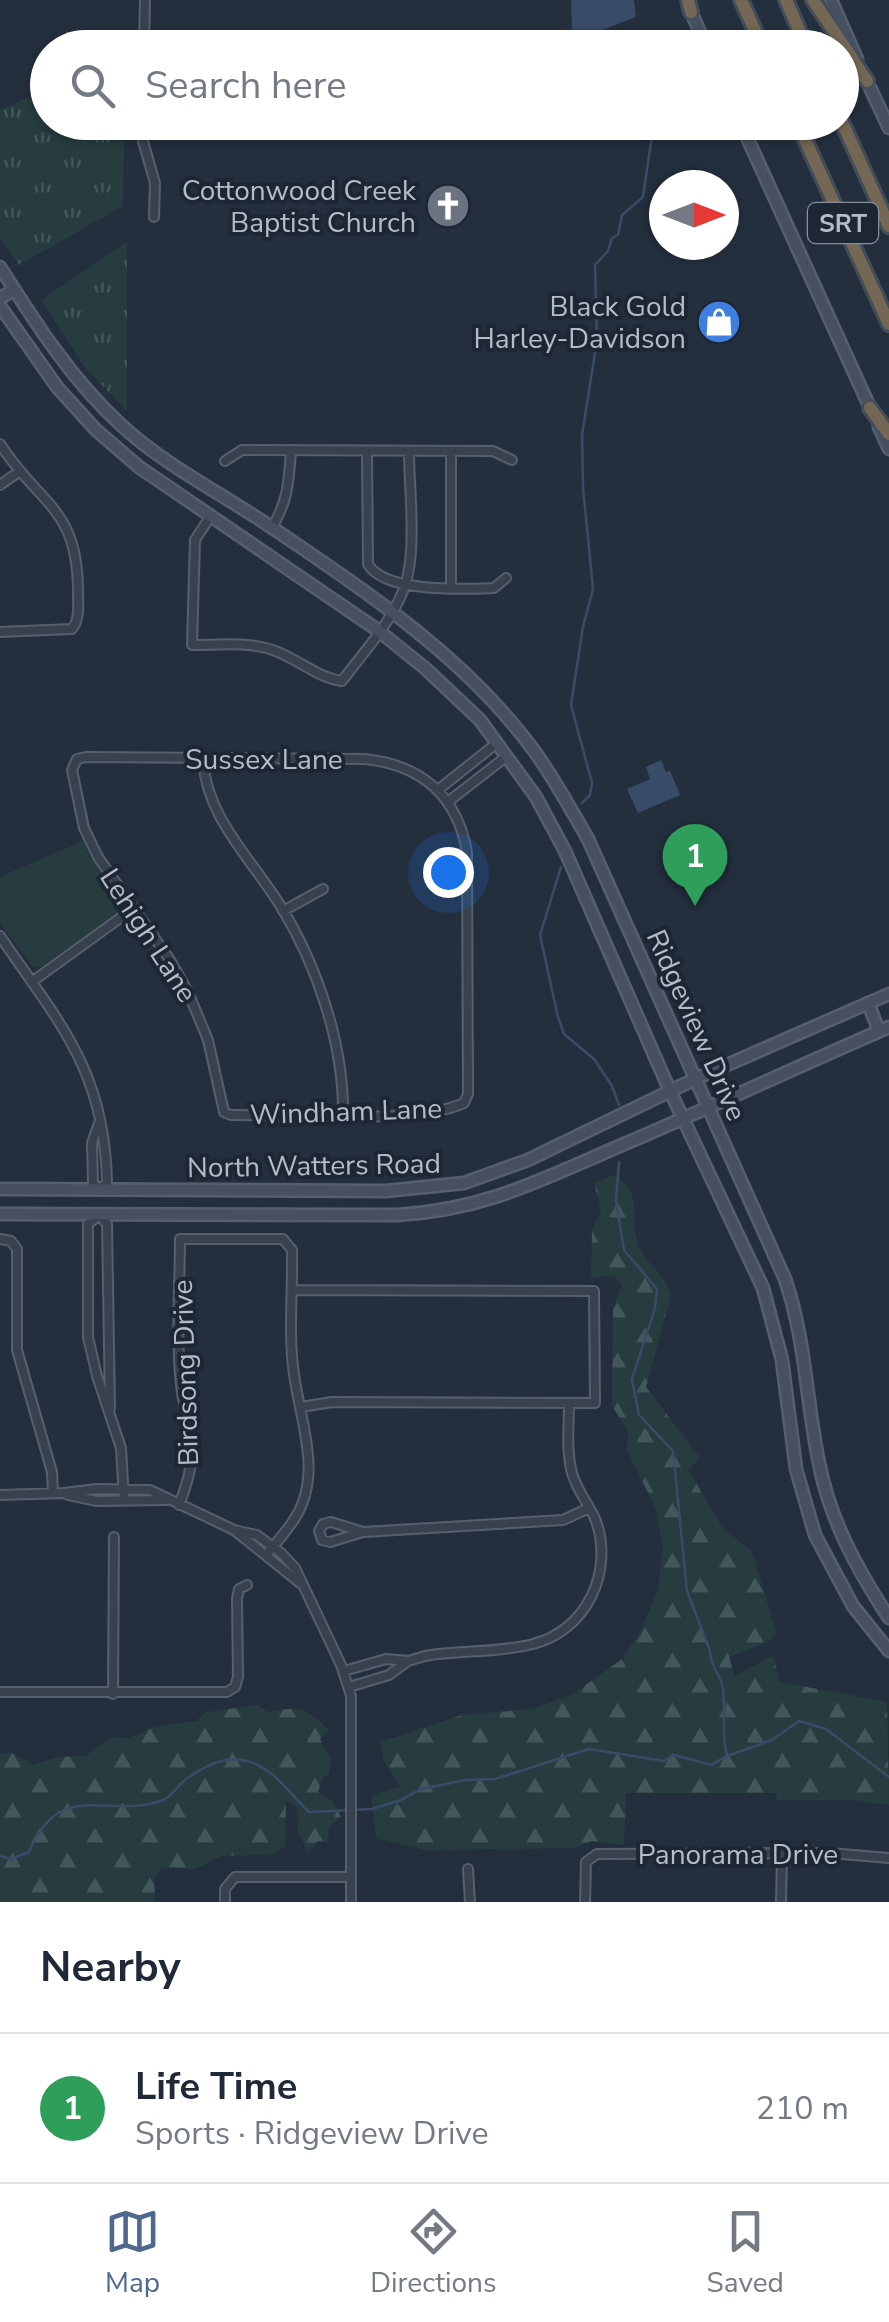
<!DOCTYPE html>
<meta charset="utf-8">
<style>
body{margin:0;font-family:"Nunito Sans",sans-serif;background:#f6f6f7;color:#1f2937}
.compass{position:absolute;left:649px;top:170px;width:90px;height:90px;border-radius:50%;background:#fff;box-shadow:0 2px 8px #0004;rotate:90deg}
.you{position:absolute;left:448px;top:872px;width:35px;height:35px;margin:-25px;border:8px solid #fff;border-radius:50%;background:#1a73e8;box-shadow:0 0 0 15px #1a73e833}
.badge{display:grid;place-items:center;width:65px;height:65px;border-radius:50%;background:#4f688e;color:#fff;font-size:32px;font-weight:700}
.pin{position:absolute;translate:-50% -82px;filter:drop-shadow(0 2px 5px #0008)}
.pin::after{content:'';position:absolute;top:52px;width:35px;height:30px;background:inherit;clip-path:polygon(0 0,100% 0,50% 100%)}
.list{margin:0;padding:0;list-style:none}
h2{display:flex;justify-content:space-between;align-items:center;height:130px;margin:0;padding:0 40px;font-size:42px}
h2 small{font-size:32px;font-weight:400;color:#747a83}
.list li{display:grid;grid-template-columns:65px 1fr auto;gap:30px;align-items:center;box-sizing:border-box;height:150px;padding:0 40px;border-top:2px solid #e0e1e3}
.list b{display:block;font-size:38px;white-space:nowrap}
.list p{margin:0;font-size:32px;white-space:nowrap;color:#747a83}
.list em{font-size:32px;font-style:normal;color:#747a83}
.icon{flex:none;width:55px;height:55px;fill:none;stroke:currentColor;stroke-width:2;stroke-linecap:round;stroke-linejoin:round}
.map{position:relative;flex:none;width:889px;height:1902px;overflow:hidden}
.search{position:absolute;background:#fff;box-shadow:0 2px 8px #0004;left:30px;right:30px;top:30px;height:110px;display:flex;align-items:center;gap:25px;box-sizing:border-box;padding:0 35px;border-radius:55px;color:#747a83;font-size:38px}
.sheet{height:280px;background:#fff}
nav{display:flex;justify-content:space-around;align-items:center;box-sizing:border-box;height:140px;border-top:2px solid #e0e1e3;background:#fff;font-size:28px;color:#747a83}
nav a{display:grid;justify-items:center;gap:5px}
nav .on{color:#4f688e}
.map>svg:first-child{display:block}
.grass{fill:url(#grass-tufts)}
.forest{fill:url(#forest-firs)}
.park{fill:#263c3f}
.water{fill:#394c67}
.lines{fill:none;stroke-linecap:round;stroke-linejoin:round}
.stream{stroke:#394c67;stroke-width:2.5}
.street-casing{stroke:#565f6c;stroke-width:12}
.secondary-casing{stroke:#565f6c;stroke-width:15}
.highway-casing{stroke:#434c59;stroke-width:18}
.street{stroke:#38414e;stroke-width:8}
.secondary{stroke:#465061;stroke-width:10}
.highway{stroke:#746855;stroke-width:12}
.labels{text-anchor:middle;stroke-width:8;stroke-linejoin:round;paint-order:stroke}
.shield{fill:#1d2633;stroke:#878f9c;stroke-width:2.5}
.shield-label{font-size:25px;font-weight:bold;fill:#b4bcc9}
.poi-label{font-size:28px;fill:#b4bcc9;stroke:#1d2633;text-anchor:end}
.street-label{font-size:28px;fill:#b4bcc9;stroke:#1d2633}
</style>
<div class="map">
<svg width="889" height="1902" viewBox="0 0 889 1902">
<defs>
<pattern id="grass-tufts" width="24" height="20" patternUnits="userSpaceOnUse" patternTransform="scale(2.5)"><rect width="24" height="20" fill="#263c3f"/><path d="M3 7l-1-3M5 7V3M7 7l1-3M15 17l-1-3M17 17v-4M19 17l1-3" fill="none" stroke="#435659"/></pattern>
<pattern id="forest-firs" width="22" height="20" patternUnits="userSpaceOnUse" patternTransform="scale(2.5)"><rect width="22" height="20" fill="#263c3f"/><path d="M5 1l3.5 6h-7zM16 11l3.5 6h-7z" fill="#435659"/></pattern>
</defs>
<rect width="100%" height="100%" fill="#242f3e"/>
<path class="grass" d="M47 89 48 122 124 123 123 206 19 265 0 238V110Z
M127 242V411L86 369 41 300Z"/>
<path class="forest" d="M615 1175C644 1196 629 1213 637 1241 642 1262 666 1273 671 1296L646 1387 700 1458 688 1469 722 1527 752 1552 776 1632 770 1641 729 1657 735 1676 773 1656 780 1682 887 1702 889 1805 852 1800H777L776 1793H626L624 1845 592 1841 574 1848 425 1850 376 1838 371 1796 400 1786 384 1761 380 1742 462 1715 532 1709 570 1696 622 1659 640 1632 658 1590 663 1547 655 1507 627 1450 628 1431 612 1406 613 1308 622 1285 614 1275 591 1278 592 1231 601 1210 594 1183Z
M258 1705 268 1712C299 1706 306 1707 329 1730L320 1739 331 1759 329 1774 322 1779 318 1792 332 1801 341 1817 329 1827 328 1842 318 1841 308 1853 298 1831 297 1807 286 1800 285 1846 275 1854 221 1856 195 1869 161 1867 154 1879 155 1902H0V1754L12 1753 33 1765 58 1757 86 1756 111 1737 130 1738 154 1727 196 1721 207 1712Z"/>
<path class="park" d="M83 841 90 856 126 908 41 967H33L0 923V877Z"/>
<path class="water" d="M571 0H634L636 17 579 39 572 30Z
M661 760 666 772 670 771 680 795 638 813 627 789 650 779 646 767Z"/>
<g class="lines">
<path class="stream" d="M686 48 688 45
M582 803 590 795 592 783 571 705 583 627 593 589 583 487 582 435 597 340 595 265 608 251 612 238 618 235 622 215 643 197 653 129
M561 867 540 935 558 1017 564 1034 594 1059 612 1086 619 1105
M619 1162 616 1201 624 1250 657 1289 655 1308 632 1379 639 1415 673 1451 687 1591 710 1651C710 1666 721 1675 723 1689 726 1712 721 1734 727 1756
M0 1856 11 1859 29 1852C61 1776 108 1821 163 1800 172 1797 177 1786 185 1780 201 1768 223 1756 243 1760 273 1766 289 1793 309 1812L372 1809 401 1800 421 1789 466 1780 495 1779 589 1749 664 1761 674 1755 711 1765 727 1756 772 1740 799 1721 826 1729 889 1777"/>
<g class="street-casing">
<path id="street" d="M144 48 145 0
M143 122V141L155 183 154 217
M0 444C40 506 78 507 78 592 78 605 80 619 72 629L0 632
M367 451 368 564C384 593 464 589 494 588L506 578
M225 461 242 450 493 451 512 460
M0 485 20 471
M210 517 195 540 192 645C220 645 252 641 278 652 300 661 319 678 342 681 363 653 390 624 403 591 418 554 409 491 409 451
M272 527C288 502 289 480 291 450
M451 589V451
M86 757 365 759C422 765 457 796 467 852L468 1094 464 1103C416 1125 288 1114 231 1115L224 1112 208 1040 188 992 170 960 98 857 84 828 72 770 77 759Z
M203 759C206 817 250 857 280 905 317 965 344 1044 343 1115
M439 789 497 743
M449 801 507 756
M283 911 323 889
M0 936C59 1023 105 1070 107 1183L99 1190 93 1183 92 1143 99 1123
M33 981 134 908
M0 1239 11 1241 17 1249V1350L52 1472 53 1493
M292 1290 594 1291 595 1403 332 1402 301 1407
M110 1408 107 1224 99 1215 88 1224V1337L97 1376 121 1448 124 1500
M0 1495 64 1493 97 1489 150 1490 234 1530 257 1535 281 1553 295 1568 341 1665 351 1696V1902
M68 1495 96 1501 167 1500
M179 1505C205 1440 184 1434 180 1374 176 1330 180 1284 180 1239H283L292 1250C293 1290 288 1334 294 1374 300 1421 323 1474 295 1518 287 1531 276 1543 266 1555
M234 1530 300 1583
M363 1532 331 1522 323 1524 319 1531 322 1540 330 1542 363 1532 563 1520 589 1508
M344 1671 386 1659 408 1661
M349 1687 389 1675 408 1661 425 1656C460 1650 498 1653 533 1644 586 1631 614 1572 596 1521 589 1504 577 1491 572 1473 566 1450 569 1426 569 1403
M0 1692H227L235 1687 238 1677 237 1599 239 1589 247 1585
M113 1694 114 1537
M468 1869 470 1902
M225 1902V1889L235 1877H351
M585 1902 586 1862 597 1854 830 1853 889 1858
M781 1902 782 1854"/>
</g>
<g class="secondary-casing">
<path id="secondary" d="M831 0 857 59
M688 5 707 48
M864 75 889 128
M740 122 872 412
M0 267C35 322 71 379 120 424 164 465 221 493 271 527 364 590 464 656 532 748 553 776 570 808 588 839L785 1279C806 1340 806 1401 819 1463 830 1520 857 1569 889 1618
M0 298 14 290
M0 306 57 387 96 430 139 467 379 631 426 669 480 720 536 797 565 851 670 1091 763 1288 782 1360 796 1469 815 1535 853 1606 889 1651
M879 427 889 449
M868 1003 879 1031
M0 1189 386 1191 464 1183 528 1160 695 1079 889 994
M0 1214 397 1215C483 1210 539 1181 615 1148 707 1109 797 1067 889 1027"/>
</g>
<g class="highway-casing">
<path id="highway" d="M688 0 691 12
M741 0 763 48
M786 0 807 48
M813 0 867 81
M797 122 889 324
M842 122 889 226
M870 408 889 434"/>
</g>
<use href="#street" class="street"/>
<use href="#secondary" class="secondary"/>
<use href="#highway" class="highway"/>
</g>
<defs>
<g id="church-disc" transform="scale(2.25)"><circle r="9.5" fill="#6b7280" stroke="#1d2633"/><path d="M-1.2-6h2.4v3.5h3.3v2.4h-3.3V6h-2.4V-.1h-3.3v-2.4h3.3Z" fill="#fff"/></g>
<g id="shop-disc" transform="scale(2.25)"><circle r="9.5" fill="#3f7fe0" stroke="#1d2633"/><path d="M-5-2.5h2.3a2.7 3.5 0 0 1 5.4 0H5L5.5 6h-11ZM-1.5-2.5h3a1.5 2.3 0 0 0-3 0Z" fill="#fff"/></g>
</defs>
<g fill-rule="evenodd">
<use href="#church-disc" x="448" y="206"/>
<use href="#shop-disc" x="719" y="322"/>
</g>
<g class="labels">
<rect class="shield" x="808" y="203" width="70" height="40" rx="8"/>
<g class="shield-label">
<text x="843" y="232">SRT</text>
</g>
<g class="poi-label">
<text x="416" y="200">Cottonwood Creek<tspan x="416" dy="32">Baptist Church</tspan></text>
<text x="686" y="316">Black Gold<tspan x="686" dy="32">Harley-Davidson</tspan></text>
</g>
<g class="street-label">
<text x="264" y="769">Sussex Lane</text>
<text transform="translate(149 935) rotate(57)" y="10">Lehigh Lane</text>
<text transform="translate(697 1025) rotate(66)" y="10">Ridgeview Drive</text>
<text transform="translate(346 1111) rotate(-2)" y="10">Windham Lane</text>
<text transform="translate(314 1165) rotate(-1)" y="10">North Watters Road</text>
<text transform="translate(185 1373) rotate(-92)" y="10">Birdsong Drive</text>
<text x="738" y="1864">Panorama Drive</text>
</g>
</g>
</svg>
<svg class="compass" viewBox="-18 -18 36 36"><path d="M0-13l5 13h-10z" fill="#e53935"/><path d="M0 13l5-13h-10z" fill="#747a83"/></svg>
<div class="you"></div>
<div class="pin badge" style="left:695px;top:906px;background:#2e9e5b">1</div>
<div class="search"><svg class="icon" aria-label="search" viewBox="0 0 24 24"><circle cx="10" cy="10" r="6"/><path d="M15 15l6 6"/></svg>Search here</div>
</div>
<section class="sheet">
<h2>Nearby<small></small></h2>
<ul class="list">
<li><span class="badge" style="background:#2e9e5b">1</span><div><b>Life Time</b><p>Sports · Ridgeview Drive</p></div><em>210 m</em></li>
</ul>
</section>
<nav>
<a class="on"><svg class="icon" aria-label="map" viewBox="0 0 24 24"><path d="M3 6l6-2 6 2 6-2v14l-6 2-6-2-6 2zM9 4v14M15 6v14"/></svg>Map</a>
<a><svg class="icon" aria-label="directions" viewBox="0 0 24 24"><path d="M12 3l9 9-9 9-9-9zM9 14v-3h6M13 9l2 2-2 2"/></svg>Directions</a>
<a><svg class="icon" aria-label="saved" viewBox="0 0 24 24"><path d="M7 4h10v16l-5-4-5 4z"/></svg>Saved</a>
</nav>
